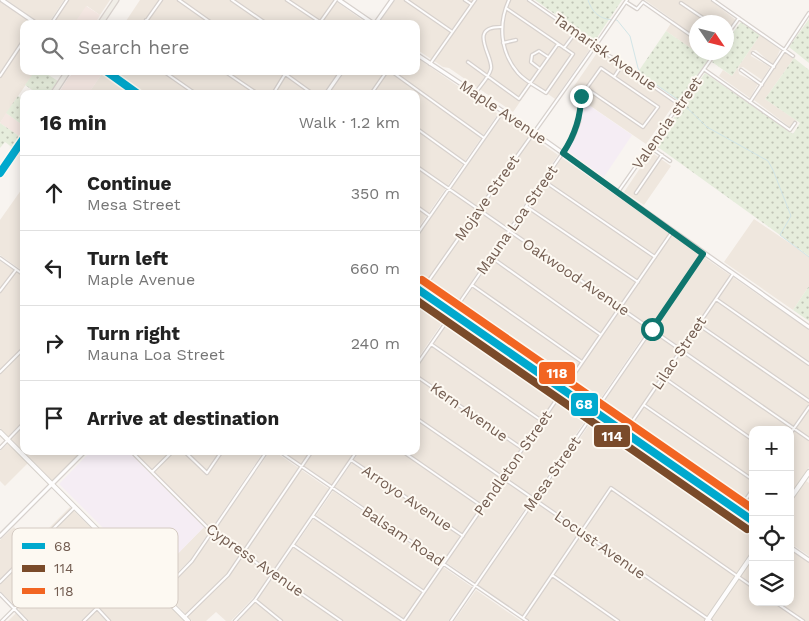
<!DOCTYPE html>
<meta charset="utf-8">
<style>
body{margin:0;font-family:"Work Sans",sans-serif;background:#f6f6f6;color:#222}
.controls{position:absolute;right:15px;bottom:15px;display:grid;overflow:hidden;border-radius:10px;box-shadow:0 2px 12px #0003}
.controls button{width:45px;height:45px;display:grid;place-items:center;padding:0;border:0;border-bottom:1px solid #e0e0e0;background:#fff;color:#222;font:25px sans-serif}
.compass{position:absolute;left:689px;top:15px;width:45px;height:45px;border-radius:50%;background:#fff;box-shadow:0 2px 12px #0003;rotate:125deg}
.stop{position:absolute;width:15px;height:15px;margin:-11px;border:4px solid #0f766e;border-radius:50%;background:#fff}
.stop.end{background:#0f766e;border-color:#fff;box-shadow:0 1px 5px #0008}
.list{margin:0;padding:0;list-style:none}
h2{display:flex;justify-content:space-between;align-items:center;height:65px;margin:0;padding:0 20px;font-size:21px}
h2 small{font-size:16px;font-weight:400;color:#767676}
.list li{display:grid;grid-template-columns:32px 1fr auto;gap:15px;align-items:center;box-sizing:border-box;height:75px;padding:0 20px;border-top:1px solid #e0e0e0}
.list b{display:block;font-size:19px;white-space:nowrap}
.list p{margin:0;font-size:16px;white-space:nowrap;color:#767676}
.list em{font-size:16px;font-style:normal;color:#767676}
.icon{flex:none;width:28px;height:28px;fill:none;stroke:currentColor;stroke-width:2;stroke-linecap:round;stroke-linejoin:round}
.map{position:relative;flex:none;width:809px;height:621px;overflow:hidden}
.search{position:absolute;background:#fff;box-shadow:0 2px 12px #0003;left:20px;top:20px;width:400px;height:55px;display:flex;align-items:center;gap:12px;box-sizing:border-box;padding:0 18px;border-radius:10px;color:#767676;font-size:19px}
.panel{position:absolute;background:#fff;box-shadow:0 2px 12px #0003;left:20px;top:90px;width:400px;height:365px;border-radius:10px}
.map>svg:first-child{display:block}
.residential{fill:#efe7de}
.commercial{fill:#f4e7e2}
.education{fill:#f5edf4}
.green{fill:url(#green-dots)}
.lines{fill:none;stroke-linecap:round;stroke-linejoin:round}
.stream{stroke:#d2e5e7;stroke-width:1}
.minor-casing{stroke:#d7d1cd;stroke-width:4.5}
.tertiary-casing{stroke:#d7d1cd;stroke-width:5.5}
.secondary-casing{stroke:#d5d0ca;stroke-width:6}
.primary-casing{stroke:#d8d1cd;stroke-width:7}
.minor{stroke:#fefdfd;stroke-width:2}
.tertiary{stroke:#fefdfd;stroke-width:3}
.secondary{stroke:#fefdfd;stroke-width:4}
.primary{stroke:#f1eee8;stroke-width:4.5}
.bus-1-casing{stroke:#fdf9f2;stroke-width:11}
.bus-2-casing{stroke:#fdf9f2;stroke-width:11}
.bus-3-casing{stroke:#fdf9f2;stroke-width:11}
.bus-1{stroke:#00a9ce;stroke-width:8}
.bus-2{stroke:#7a4b2a;stroke-width:8}
.bus-3{stroke:#f26522;stroke-width:8}
.route{stroke:#0f766e;stroke-width:6}
.labels{text-anchor:middle;stroke-width:4;stroke-linejoin:round;paint-order:stroke}
.street-label{font-size:15px;fill:#735d51;stroke:#fdf9f2}
.key{fill:#fdf9f2;stroke:#d4cac2;stroke-width:1}
.key-label{font-size:14px;fill:#735d51}
.line-badge{stroke:#fdf9f2;stroke-width:2}
.badge-label{font-size:14px;text-anchor:middle;font-weight:bold;fill:#fff}
</style>
<div class="map">
<svg width="809" height="621" viewBox="0 0 809 621">
<defs>
<pattern id="green-dots" width="8" height="8" patternUnits="userSpaceOnUse" patternTransform="scale(1.25)"><rect width="8" height="8" fill="#e6eddc"/><path d="M2 2h.1M6 6h.1" fill="none" stroke="#bfc3b5" stroke-width="1.8" stroke-linecap="round"/></pattern>
</defs>
<rect width="100%" height="100%" fill="#f8f4f0"/>
<path class="residential" d="M7 0H64L48 24H41Z
M69 0H110L100 15 87 6 74 24H53Z
M140 0H334L368 24H124Z
M395 0H526L592 46 555 99 533 83 513 112 449 68 443 67 416 49V24L379 23Z
M645 0H710L736 20 727 34 726 22H696V52L666 31 673 20Z
M0 1 33 24H24V71H35L0 123Z
M760 35 780 50 775 61 772 64 756 50 751 51V56L770 67 762 80 743 67 738 68 739 74 758 84 750 98 719 76 723 70 732 76Z
M599 50 675 103 646 144 570 92Z
M785 52 794 58 765 99 796 120 791 128 754 100Z
M416 57 498 114 416 231V94H329L345 71H416Z
M110 71H339L323 94H142Z
M103 72 134 94H88Z
M502 116 558 155 452 310 416 285V239Z
M651 152 671 166 644 205 624 192Z
M562 158 700 254 594 408 456 312Z
M24 186V272L0 255V220Z
M754 219 809 256V286L793 310 724 262Z
M704 257 809 330V467L790 495V430H753V518L598 410Z
M0 261 24 277V451H82L52 481 0 428Z
M416 290 449 313 416 361Z
M453 316 591 412 475 582 335 487 360 451H416V369Z
M596 415 753 523V549L704 621H530L478 585Z
M8 443 28 463 5 486 0 481V451Z
M128 451H264L190 560 161 589 152 580 204 527Z
M270 451H274L329 489 256 595 231 621H226L216 612 206 621H192L164 592 194 561Z
M282 451H355L332 485Z
M806 481 809 483V556L790 543V503Z
M333 491 472 587 448 621H238L258 599Z
M70 507 122 558 185 621H8L19 610 0 591V540L14 527 32 545Z
M790 549 809 562V621H710L753 558V602H790Z
M476 590 521 621H454Z"/>
<path class="commercial" d="M86 6 100 15 95 24H74Z
M76 71 103 72 88 94H58L68 78Z
M6 113 24 126 19 136 0 123Z"/>
<path class="education" d="M584 102 632 135 604 177 568 151 579 128Z
M91 451H128L204 527 152 580 115 544 117 542 59 484Z"/>
<path class="green" d="M535 0H622L594 42Z
M809 19V63L789 47Z
M741 22 760 35 732 76 712 62 719 53 726 52 727 40Z
M666 31 708 60 679 101 638 72Z
M794 58 809 70V256L655 145 705 73 793 134 800 123 765 99Z
M35 71H42L58 81 49 94H38L25 85Z
M18 96 24 100V126L6 113Z
M0 123 19 136 13 148 5 142 0 148Z
M809 286V321L793 310Z"/>
<g class="lines">
<path class="stream" d="M588 0C593 15 602 20 617 20L630 36 638 68 642 75 680 101 707 127 768 161 773 170 791 216 780 235 809 257"/>
<g class="minor-casing">
<path id="minor" d="M179 0 213 24
M232 0 267 24
M287 0 320 22
M406 0 451 31
M465 0 471 4
M529 0 680 105
M713 0 793 56
M626 2 637 9 643 2 696 39
M681 3 709 22
M506 8 573 54 546 93C537 87 525 81 518 73 500 52 498 24 509 0
M146 20 152 24
M51 24 67 0
M144 24 161 0
M319 24 336 0
M726 36 739 18
M503 43 516 40
M564 48 576 32
M753 53 774 67
M468 62 519 99 558 44
M430 64 475 0
M540 69 531 62 532 55 539 51 548 57
M705 70 790 130 795 123
M741 70 762 85
M163 71 196 94
M224 71 258 94
M281 71 313 94
M391 71 484 138
M0 76 24 40
M614 77 622 65
M476 92C481 85 489 77 491 69 494 57 466 26 502 27
M273 94 287 71
M371 94 387 71
M750 102 809 13
M416 128 466 164
M19 144 24 147
M650 147 670 161
M416 166 809 439
M544 181 655 257
M618 192 716 52
M636 193 662 155
M416 206 430 216
M526 206 638 282
M416 236 503 111
M491 257 601 335
M0 258 24 275
M472 285 582 362
M0 291 16 270
M416 299C485 199 558 101 627 0
M716 299 809 364
M699 325 809 401
M431 344 542 421
M416 366 573 138 579 122 581 96 601 68 658 107 643 127 586 88
M0 372 24 348
M416 376 523 449
M663 377 753 440
M644 405 753 480
M416 418 711 621
M625 432 733 274
M790 434 809 407
M0 448 24 423
M131 451 212 532 341 621
M184 451 207 473 222 451
M279 451 527 621
M402 451 483 507
M351 460 463 536
M152 472 173 451
M738 511 753 489
M313 516 424 592
M293 545 404 621
M552 575 618 621
M0 582 74 508
M161 593 192 561 267 451
M0 594 26 621
M255 600 281 621
M775 602 803 621
M185 617 228 575 312 451
M523 618 611 488 753 587
M2 621 95 528
M84 621 97 608 109 621
M235 621 255 600 357 451
M404 621 672 232
M451 621 703 254"/>
</g>
<g class="tertiary-casing">
<path id="tertiary" d="M2 0 37 24
M339 0 374 24
M375 24 392 0
M416 54 516 120 809 327
M106 71 138 94
M326 94 342 71
M416 288 753 521
M0 536 85 451
M790 547 809 560"/>
</g>
<g class="secondary-casing">
<path id="secondary" d="M0 432 188 621
M790 499 809 472
M707 621 753 554"/>
</g>
<g class="primary-casing">
<path id="primary" d="M100 24 116 0
M53 94 68 71
M0 173 24 138"/>
</g>
<use href="#minor" class="minor"/>
<use href="#tertiary" class="tertiary"/>
<use href="#secondary" class="secondary"/>
<use href="#primary" class="primary"/>
<g class="bus-1-casing">
<path id="bus-1" d="M106 71 138 94
M0 173 24 138
M416 288 753 521"/>
</g>
<g class="bus-2-casing">
<path id="bus-2" d="M416 300 747 529"/>
</g>
<g class="bus-3-casing">
<path id="bus-3" d="M422 280 753 509"/>
</g>
<use href="#bus-1" class="bus-1"/>
<use href="#bus-2" class="bus-2"/>
<use href="#bus-3" class="bus-3"/>
</g>
<g class="lines">
<path class="route" d="M581 96C581 118 575 135 563 153L703 254 652 329"/>
</g>
<g class="labels">
<g class="street-label">
<text transform="translate(605 52) rotate(35)" y="5">Tamarisk Avenue</text>
<text transform="translate(503 112) rotate(34)" y="5">Maple Avenue</text>
<text transform="translate(667 123) rotate(-55)" y="5">Valencia street</text>
<text transform="translate(487 198) rotate(-55)" y="5">Mojave Street</text>
<text transform="translate(517 220) rotate(-55)" y="5">Mauna Loa Street</text>
<text transform="translate(576 277) rotate(34)" y="5">Oakwood Avenue</text>
<text transform="translate(679 353) rotate(-56)" y="5">Lilac Street</text>
<text transform="translate(469 412) rotate(35)" y="5">Kern Avenue</text>
<text transform="translate(513 463) rotate(-55)" y="5">Pendleton Street</text>
<text transform="translate(552 474) rotate(-55)" y="5">Mesa Street</text>
<text transform="translate(407 498) rotate(34)" y="5">Arroyo Avenue</text>
<text transform="translate(403 536) rotate(34)" y="5">Balsam Road</text>
<text transform="translate(600 545) rotate(35)" y="5">Locust Avenue</text>
<text transform="translate(255 560) rotate(35)" y="5">Cypress Avenue</text>
</g>
</g>
<rect x="12" y="528" width="166" height="80" rx="8" class="key"/>
<rect x="22" y="543" width="23" height="6" fill="#00a9ce"/>
<rect x="22" y="565" width="23" height="7" fill="#7a4b2a"/>
<rect x="22" y="588" width="23" height="6" fill="#f26522"/>
<g class="key-label">
<text x="54" y="551">68</text>
<text x="54" y="573">114</text>
<text x="54" y="596">118</text>
</g>
<g class="line-badge">
<rect x="538" y="361" width="38" height="24" rx="5" fill="#f26522"/>
<rect x="570" y="392" width="29" height="25" rx="5" fill="#00a9ce"/>
<rect x="593" y="424" width="38" height="24" rx="5" fill="#7a4b2a"/>
</g>
<g class="badge-label">
<text x="557" y="378">118</text>
<text x="584" y="409">68</text>
<text x="612" y="441">114</text>
</g>
</svg>
<div class="controls">
<button>+</button>
<button>−</button>
<button><svg class="icon" aria-label="locate" viewBox="0 0 24 24"><circle cx="12" cy="12" r="6"/><path d="M12 2v4M12 18v4M2 12h4M18 12h4"/></svg></button>
<button><svg class="icon" aria-label="layers" viewBox="0 0 24 24"><path d="M12 4l9 5-9 5-9-5zM3 14l9 5 9-5"/></svg></button>
</div>
<svg class="compass" viewBox="-18 -18 36 36"><path d="M0-13l5 13h-10z" fill="#e53935"/><path d="M0 13l5-13h-10z" fill="#767676"/></svg>
<div class="stop" style="left:652px;top:329px"></div>
<div class="stop end" style="left:581px;top:96px"></div>
<div class="search"><svg class="icon" aria-label="search" viewBox="0 0 24 24"><circle cx="10" cy="10" r="6"/><path d="M15 15l6 6"/></svg>Search here</div>
<section class="panel">
<h2>16 min<small>Walk · 1.2 km</small></h2>
<ul class="list">
<li><svg class="icon" aria-label="ahead" viewBox="0 0 24 24"><path d="M12 20V5M6 11l6-6 6 6"/></svg><div><b>Continue</b><p>Mesa Street</p></div><em>350 m</em></li>
<li><svg class="icon" aria-label="left" viewBox="0 0 24 24"><path d="M17 20v-9H6M10 6l-5 5 5 5"/></svg><div><b>Turn left</b><p>Maple Avenue</p></div><em>660 m</em></li>
<li><svg class="icon" aria-label="right" viewBox="0 0 24 24"><path d="M7 20v-9h11M14 6l5 5-5 5"/></svg><div><b>Turn right</b><p>Mauna Loa Street</p></div><em>240 m</em></li>
<li><svg class="icon" aria-label="arrive" viewBox="0 0 24 24"><path d="M6 21V4h12l-3 4 3 4H6"/></svg><div><b>Arrive at destination</b></div></li>
</ul>
</section>
</div>
